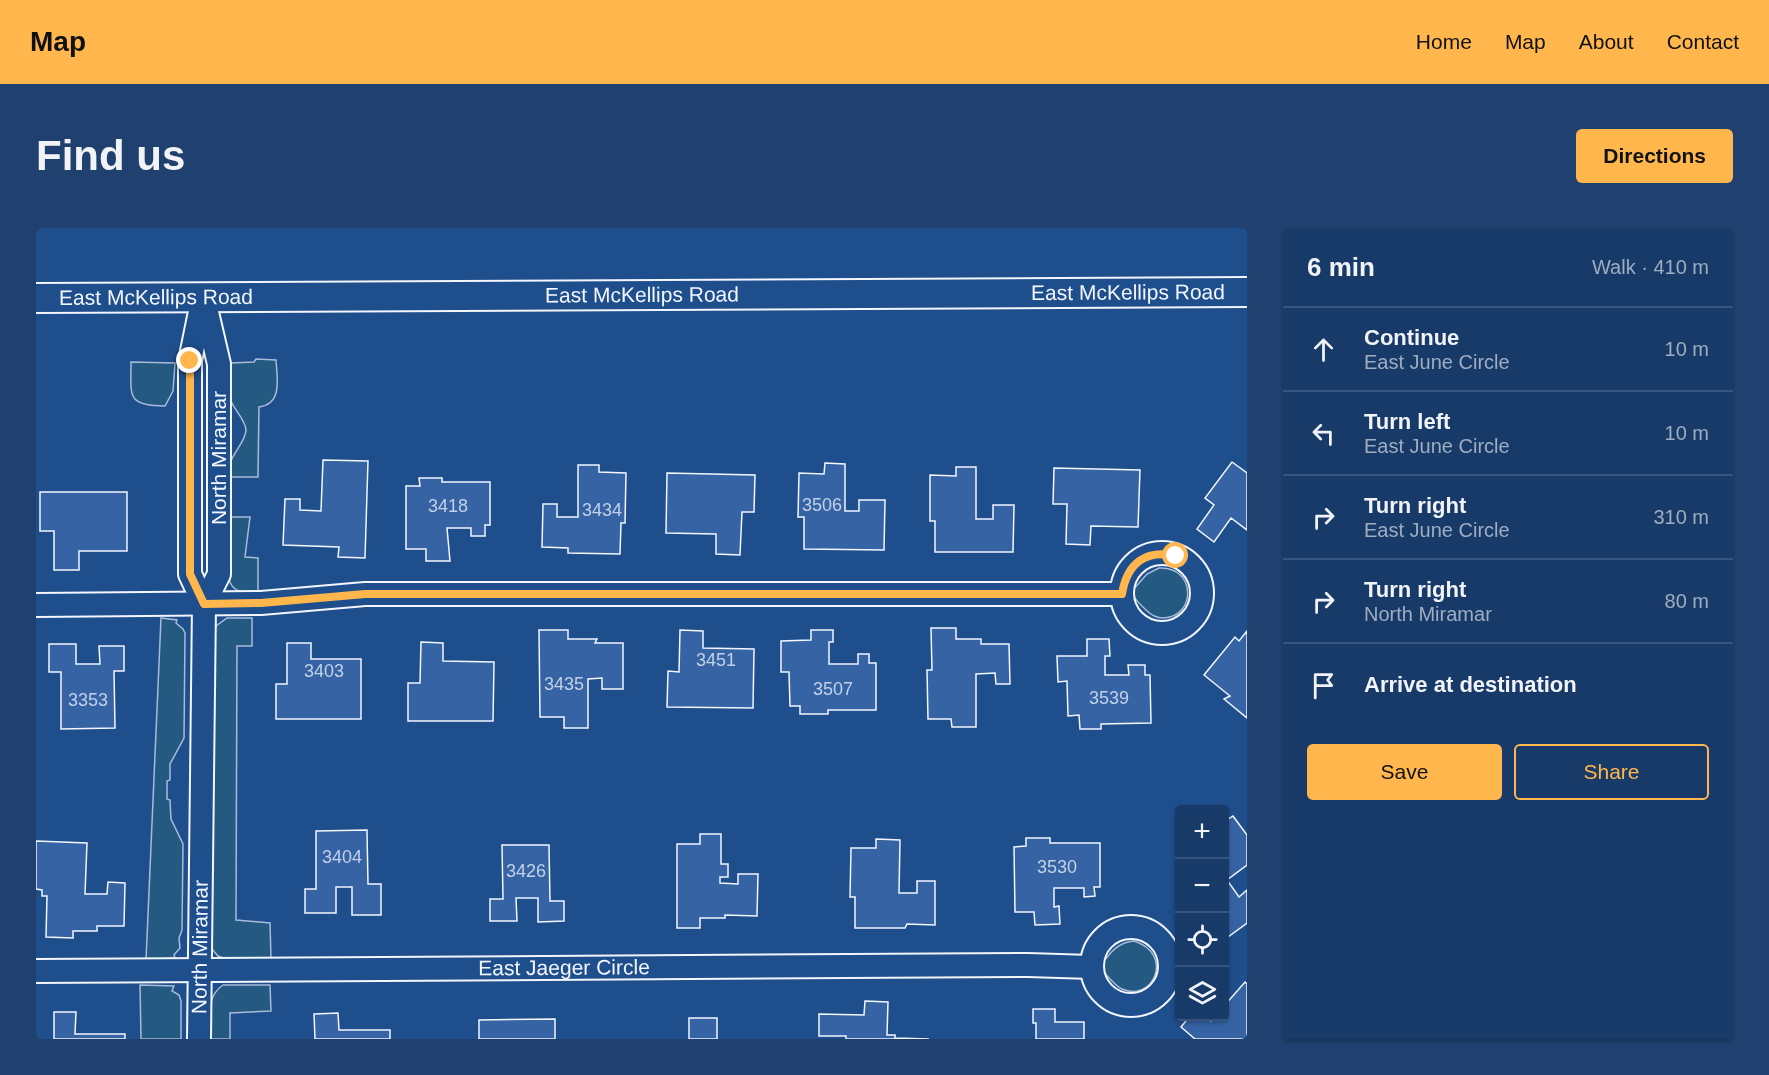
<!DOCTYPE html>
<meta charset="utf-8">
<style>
body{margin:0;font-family:Helvetica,sans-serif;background:#20416f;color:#f1f3f6}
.controls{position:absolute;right:18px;bottom:18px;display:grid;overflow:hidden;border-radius:6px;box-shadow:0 2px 4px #0004}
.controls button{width:54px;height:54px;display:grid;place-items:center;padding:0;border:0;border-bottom:2px solid #36547d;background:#173a69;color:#f1f3f6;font:30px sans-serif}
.stop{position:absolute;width:18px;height:18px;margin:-14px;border:4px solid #ffb74d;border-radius:50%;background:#fff}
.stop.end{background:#ffb74d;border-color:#fff;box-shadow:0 2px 6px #0008}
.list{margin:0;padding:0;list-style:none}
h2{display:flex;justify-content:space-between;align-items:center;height:78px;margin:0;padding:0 24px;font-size:26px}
h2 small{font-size:20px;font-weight:400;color:#9eadc0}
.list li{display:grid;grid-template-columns:39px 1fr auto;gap:18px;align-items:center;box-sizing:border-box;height:84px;padding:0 24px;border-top:2px solid #36547d}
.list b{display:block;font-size:22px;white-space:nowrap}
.list p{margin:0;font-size:20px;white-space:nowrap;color:#9eadc0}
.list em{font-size:20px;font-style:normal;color:#9eadc0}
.actions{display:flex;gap:12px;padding:18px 24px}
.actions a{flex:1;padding:14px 0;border:2px solid #ffb74d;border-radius:6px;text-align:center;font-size:21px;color:#ffb74d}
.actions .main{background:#ffb74d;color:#111}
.icon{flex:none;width:33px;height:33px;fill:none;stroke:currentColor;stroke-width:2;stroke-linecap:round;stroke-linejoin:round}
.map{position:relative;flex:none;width:1211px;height:811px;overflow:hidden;border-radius:6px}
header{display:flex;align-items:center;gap:36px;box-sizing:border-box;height:84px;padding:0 30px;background:#ffb74d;color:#111}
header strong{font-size:28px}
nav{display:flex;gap:33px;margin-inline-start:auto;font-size:21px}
.intro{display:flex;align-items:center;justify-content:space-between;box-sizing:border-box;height:144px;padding:0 36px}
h1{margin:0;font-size:42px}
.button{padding:15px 27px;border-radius:6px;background:#ffb74d;color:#111;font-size:21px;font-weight:700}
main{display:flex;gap:36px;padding:0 36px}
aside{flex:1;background:#173a69;border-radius:6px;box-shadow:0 2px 4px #0004}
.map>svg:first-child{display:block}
.green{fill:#245a82;stroke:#a8bbd7;stroke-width:1.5}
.building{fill:#3563a3;stroke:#f2f6ff;stroke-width:1.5}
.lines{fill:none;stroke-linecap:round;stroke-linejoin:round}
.minor-casing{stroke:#f2f6ff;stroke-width:26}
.major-casing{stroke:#f2f6ff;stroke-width:32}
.minor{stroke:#1f4e8c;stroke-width:22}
.major{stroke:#1f4e8c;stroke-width:28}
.route{stroke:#ffb74d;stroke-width:8}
.labels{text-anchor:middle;stroke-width:4.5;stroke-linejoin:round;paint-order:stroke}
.number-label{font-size:18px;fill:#c3d1e8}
.street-label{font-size:21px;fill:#f2f6ff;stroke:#1f4e8c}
</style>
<header>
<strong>Map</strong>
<nav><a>Home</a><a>Map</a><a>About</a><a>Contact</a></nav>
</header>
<div class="intro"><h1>Find us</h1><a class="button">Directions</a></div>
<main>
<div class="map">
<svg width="1211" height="811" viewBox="0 0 1211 811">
<rect width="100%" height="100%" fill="#1f4e8c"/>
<path class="green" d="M220 131 240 132C241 150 247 176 223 179L222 249H191C191 229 210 215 210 202 209 191 199 183 195 173 192 162 195 147 195 135L218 134Z
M95 134 139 135 137 163 129 178C90 178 95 168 95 134Z
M191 289H214L209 329 222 330V364C214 364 205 366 198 360 186 350 191 305 191 289Z
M1123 340C1160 338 1161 389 1127 390 1120 390 1115 387 1110 382 1105 377 1097 371 1096 363L1111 346Z
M125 390 141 392 140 395 147 401 149 405 148 510 134 536V552L131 553V571L134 572 135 591 147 616 146 702 143 710 144 720 138 727 139 730 110 732Z
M191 390H216V418H201L200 692 234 695 235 730 190 731 182 728 176 721 178 405 180 398Z
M1098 713C1139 726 1117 775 1086 761 1078 757 1071 747 1065 741V737C1074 725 1082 714 1098 713Z
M104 757 138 758 136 763 143 767 145 773V811H105Z
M187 757H234L235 783 194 785V811H174C174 791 169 769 187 757Z"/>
<path class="building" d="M287 232 332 233 329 330 302 329 303 319 247 317 249 271H264V282L285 283Z
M1196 234 1211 245V302L1195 290 1178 314 1161 301 1178 277 1169 270Z
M789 235 809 236V283H823V272H849L848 322 768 321V289H762L763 245 788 246Z
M542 237H563V244L590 245 589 295H585L584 326 532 325V320L506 319 507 276H521V289H542Z
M920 239H940V291H957V277H978L977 324H899V293H894V247L920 248Z
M1018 240 1104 242 1102 299 1055 298 1054 317 1030 316 1031 276H1017Z
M631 245 719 247 718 284H706L704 327 680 326V306L630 305Z
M383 250H406V254H454V297H449V308H435V300H411L414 333H390V321H370V258H384Z
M4 264H91V323H43V342H18V303H4Z
M895 400H920V411H945V416H973L974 456H960L959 445 940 446V499H916L915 491H892L891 442H896Z
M503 402H532V411H561L559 415H587V461H566V450L552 451V500H528V489H504Z
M644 402 667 403V420L718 421 717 480 631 479 632 443 643 444Z
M775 402H797V414H793V436H822V426H833V435H840V482H792V486H764V478H754L753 444H745V413L775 412Z
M1211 403V490L1188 471 1194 468 1168 447 1199 409 1203 413Z
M1051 411H1073L1074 428H1069V447H1093L1092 437H1109V447H1114L1115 495 1065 496V501H1044L1043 487 1032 488 1031 453 1022 454 1021 428H1051Z
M385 414 407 415V433L458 434 457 493H372V455H384Z
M251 415H275V431H325V491H240V456H251Z
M13 416H40V436H64L63 418H88V443H78L79 500 25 501V444H13Z
M1197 588 1211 607V637L1191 652 1203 669 1211 662V695L1192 709 1188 705V594Z
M331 602 332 656H345V687H316V659H300V685H269V661H280V603Z
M664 606H685V636H692V649H684V655L702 656V646H722L721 688 689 687V690H664V700H641V616H664Z
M990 610H1014V615H1064V659H1058L1059 668 1048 669V660H1018V679L1023 678 1024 696 999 697 998 684H979L978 619 990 618Z
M840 611 864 612 863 665H881V653H899V697L871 696 869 700H819V669H814L815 620H840Z
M0 613 51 615 49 666H71L72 654 89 655 88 698H61V703H37V710L10 709 11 668H6V662L0 661Z
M466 617H513L514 673H528V693L502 694V670H480L481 693H454V671H467Z
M1209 754 1211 756V811H1159L1145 799 1154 788H1170L1175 793 1179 788H1188V778Z
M829 773 852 774 851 807H859V810L893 811H810V808H783V786L828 787Z
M997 781H1019V794H1048V811H1000V795H997Z
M18 784H40L39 806H89V811H18Z
M302 785 303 802H354V811H279L278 786Z
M653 790H681V811H653Z
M519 791V811H443V792Z"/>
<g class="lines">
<g class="minor-casing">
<g id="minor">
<circle cx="1126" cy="365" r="40"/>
<path d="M168 376 183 346V136L169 76"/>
<path d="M0 377 225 375 329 366H1086"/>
<circle cx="1095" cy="738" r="39"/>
<path id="s1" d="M0 743 992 737 1055 739"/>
<path id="s2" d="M163 811 168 376 154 346V133L167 69"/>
</g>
</g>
<g class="major-casing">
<g id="major">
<path id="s3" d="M0 70 1211 64"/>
</g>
</g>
<use href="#minor" class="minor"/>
<use href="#major" class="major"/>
</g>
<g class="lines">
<path class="route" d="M154 133V346L168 376 225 375 329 366H1086C1091 335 1110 321 1140 328"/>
</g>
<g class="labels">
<g class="number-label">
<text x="786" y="283">3506</text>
<text x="412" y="284">3418</text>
<text x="566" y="288">3434</text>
<text x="680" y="438">3451</text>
<text x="288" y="449">3403</text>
<text x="528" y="462">3435</text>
<text x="797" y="467">3507</text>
<text x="1073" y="476">3539</text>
<text x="52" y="478">3353</text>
<text x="306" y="635">3404</text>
<text x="1021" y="645">3530</text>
<text x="490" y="649">3426</text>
</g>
<g class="street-label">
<text dy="7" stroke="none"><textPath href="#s3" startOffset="1092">East McKellips Road</textPath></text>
<text dy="7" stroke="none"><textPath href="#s3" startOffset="606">East McKellips Road</textPath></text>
<text dy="7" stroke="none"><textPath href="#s3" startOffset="120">East McKellips Road</textPath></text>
<text transform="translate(183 230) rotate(-90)" y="7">North Miramar</text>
<text dy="7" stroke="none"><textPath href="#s2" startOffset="92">North Miramar</textPath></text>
<text dy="7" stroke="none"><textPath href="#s1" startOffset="528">East Jaeger Circle</textPath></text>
</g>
</g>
</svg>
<div class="controls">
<button>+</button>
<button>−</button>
<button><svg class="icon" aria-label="locate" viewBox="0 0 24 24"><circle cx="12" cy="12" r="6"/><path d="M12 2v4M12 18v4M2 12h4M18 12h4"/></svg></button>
<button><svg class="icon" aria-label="layers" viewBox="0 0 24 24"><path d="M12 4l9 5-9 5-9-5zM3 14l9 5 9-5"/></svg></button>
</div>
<div class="stop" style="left:1140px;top:328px"></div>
<div class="stop end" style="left:154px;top:133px"></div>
</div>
<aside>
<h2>6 min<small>Walk · 410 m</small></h2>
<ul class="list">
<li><svg class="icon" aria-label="ahead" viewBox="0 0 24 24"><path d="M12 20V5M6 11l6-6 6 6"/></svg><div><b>Continue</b><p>East June Circle</p></div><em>10 m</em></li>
<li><svg class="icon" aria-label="left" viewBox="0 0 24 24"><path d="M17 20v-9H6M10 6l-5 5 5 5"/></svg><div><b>Turn left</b><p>East June Circle</p></div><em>10 m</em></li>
<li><svg class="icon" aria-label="right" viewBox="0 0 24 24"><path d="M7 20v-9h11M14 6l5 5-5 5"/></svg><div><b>Turn right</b><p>East June Circle</p></div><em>310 m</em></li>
<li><svg class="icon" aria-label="right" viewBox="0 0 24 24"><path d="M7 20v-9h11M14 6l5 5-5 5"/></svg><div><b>Turn right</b><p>North Miramar</p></div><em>80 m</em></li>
<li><svg class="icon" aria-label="arrive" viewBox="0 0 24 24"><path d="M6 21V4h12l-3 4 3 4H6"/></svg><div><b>Arrive at destination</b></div></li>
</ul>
<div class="actions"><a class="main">Save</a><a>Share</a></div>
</aside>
</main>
